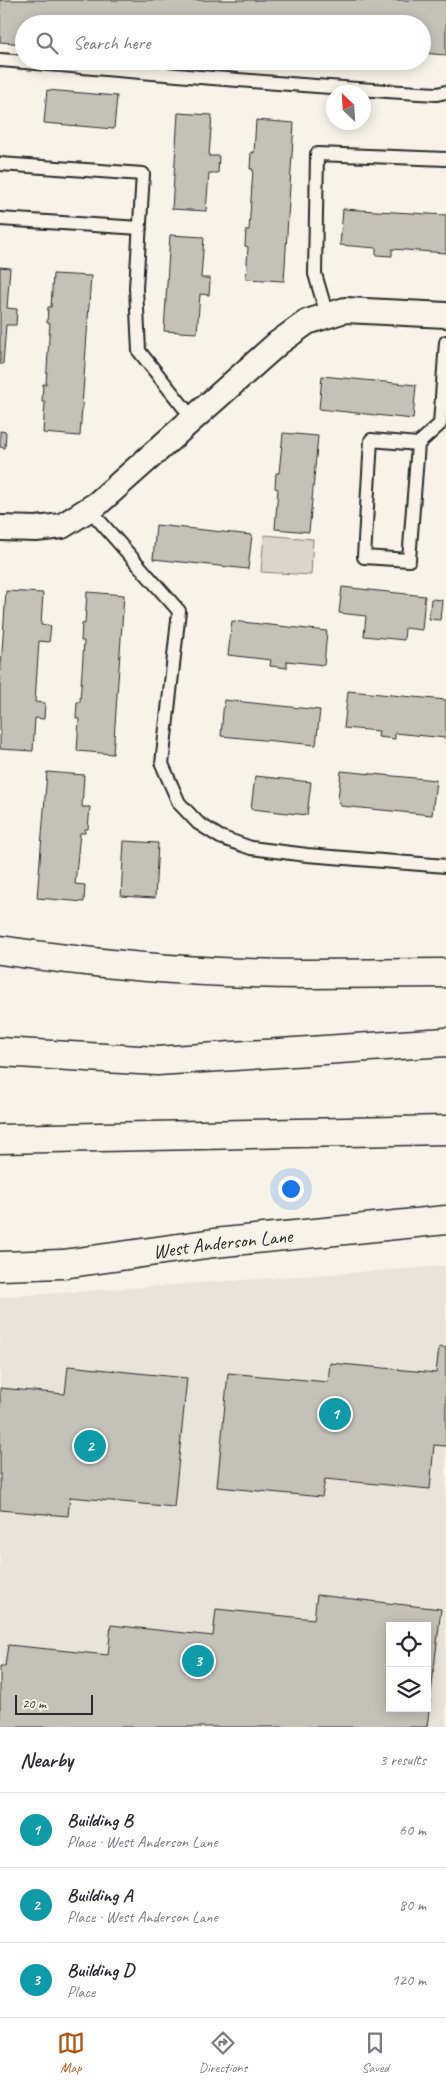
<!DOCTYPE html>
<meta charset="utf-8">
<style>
body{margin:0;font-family:Caveat,sans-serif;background:#f7f7f7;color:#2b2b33}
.controls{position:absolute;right:15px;bottom:15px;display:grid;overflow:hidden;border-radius:0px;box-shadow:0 2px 12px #0003}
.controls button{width:45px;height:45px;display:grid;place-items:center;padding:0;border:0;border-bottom:1px solid #e1e1e2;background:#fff;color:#2b2b33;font:25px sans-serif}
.compass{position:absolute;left:326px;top:85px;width:45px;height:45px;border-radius:50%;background:#fff;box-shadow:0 2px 12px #0003;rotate:335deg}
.scale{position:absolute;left:15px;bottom:12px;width:78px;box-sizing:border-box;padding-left:5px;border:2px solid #2b2b2b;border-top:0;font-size:14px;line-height:18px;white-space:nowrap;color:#2b2b2b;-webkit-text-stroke:4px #f7f3e8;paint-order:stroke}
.you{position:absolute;left:290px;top:1188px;width:18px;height:18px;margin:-12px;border:4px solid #fff;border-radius:50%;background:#1a73e8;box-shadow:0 0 0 8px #1a73e833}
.badge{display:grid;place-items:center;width:32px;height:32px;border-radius:50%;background:#b45309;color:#fff;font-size:16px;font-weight:700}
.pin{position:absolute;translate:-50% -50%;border:2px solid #fff;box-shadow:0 1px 5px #0006}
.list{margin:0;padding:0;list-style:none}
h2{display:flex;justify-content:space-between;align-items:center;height:65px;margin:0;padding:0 20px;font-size:21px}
h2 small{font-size:16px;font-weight:400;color:#7c7c81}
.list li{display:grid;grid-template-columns:32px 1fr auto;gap:15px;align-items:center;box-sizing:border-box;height:75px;padding:0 20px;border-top:1px solid #e1e1e2}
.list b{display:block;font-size:19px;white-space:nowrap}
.list p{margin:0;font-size:16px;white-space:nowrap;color:#7c7c81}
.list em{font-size:16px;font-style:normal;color:#7c7c81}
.icon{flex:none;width:28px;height:28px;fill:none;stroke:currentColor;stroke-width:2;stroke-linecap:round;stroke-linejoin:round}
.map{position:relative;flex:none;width:446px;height:1727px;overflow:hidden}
.search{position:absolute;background:#fff;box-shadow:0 2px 12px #0003;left:15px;right:15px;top:15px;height:55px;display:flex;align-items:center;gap:12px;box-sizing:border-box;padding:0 18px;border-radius:28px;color:#7c7c81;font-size:19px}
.sheet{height:290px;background:#fff}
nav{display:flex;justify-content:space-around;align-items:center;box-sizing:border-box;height:70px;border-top:1px solid #e1e1e2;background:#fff;font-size:14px;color:#7c7c81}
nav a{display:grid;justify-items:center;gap:2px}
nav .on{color:#b45309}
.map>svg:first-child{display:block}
.built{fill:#e8e4da;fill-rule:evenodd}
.green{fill:#dad6cc;stroke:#82807c}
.building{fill:#c4c1b9;stroke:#2b2b2b;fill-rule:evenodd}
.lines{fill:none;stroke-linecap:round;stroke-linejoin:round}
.lane-casing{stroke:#2b2b2b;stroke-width:16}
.street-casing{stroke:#2b2b2b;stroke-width:28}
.secondary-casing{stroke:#2b2b2b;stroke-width:31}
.highway-casing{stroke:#2b2b2b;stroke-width:31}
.lane{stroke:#f7f3e8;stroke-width:12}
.street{stroke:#f7f3e8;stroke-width:24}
.secondary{stroke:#f7f3e8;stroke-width:28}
.highway{stroke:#f7f3e8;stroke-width:28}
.labels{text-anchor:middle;stroke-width:5;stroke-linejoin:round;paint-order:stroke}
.street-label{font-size:20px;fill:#2b2b2b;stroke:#f7f3e8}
</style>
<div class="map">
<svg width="446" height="1727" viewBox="0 0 446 1727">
<rect width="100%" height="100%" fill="#f7f3e8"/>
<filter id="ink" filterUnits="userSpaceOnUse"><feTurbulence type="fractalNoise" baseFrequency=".02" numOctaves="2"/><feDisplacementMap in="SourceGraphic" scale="10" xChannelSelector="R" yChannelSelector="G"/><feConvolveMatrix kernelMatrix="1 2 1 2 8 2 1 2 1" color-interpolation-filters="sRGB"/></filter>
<g filter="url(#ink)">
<path class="built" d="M446 1266V1727H0V1297ZM390 1626H427V1708H390Z"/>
<path class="green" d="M264 535 313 539 311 575 261 572Z"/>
<path class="building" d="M0 0H446V55L422 53V24H24V44L0 42Z
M47 90 117 96 114 129 44 123Z
M178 113 212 115 209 156H219L218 173H209L206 211 172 209Z
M256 120 294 123 284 281 246 279 248 247 245 246 246 230H249L253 169H250L251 152 254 153Z
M343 209 446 215V253L392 249V256L376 255V248L340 245Z
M170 235 204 237 201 278H210V282L209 295 200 294 197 333 164 331Z
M0 267 10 268 7 308 17 309 16 325H6L3 364H0Z
M53 274 91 276 80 436 43 433 45 402H42L43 384H46L50 323H47L48 307H51Z
M322 376 416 385 413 419 319 409Z
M0 431 6 432 5 448 0 447Z
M283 433 318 436 309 532 275 529 278 489 275 488 276 473H279Z
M156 525 252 535 248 569 153 559Z
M342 587 425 596 422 630 405 628 404 640 364 636 366 616 339 613Z
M6 591 43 593 41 625 51 626 49 642 39 641 35 702 45 703 44 719 35 718 33 751 0 749V682Z
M87 592 124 595 113 754 77 751 79 719 76 718 77 702H80L84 641H81L82 623 85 624Z
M431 599 442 600 440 620 429 619Z
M232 621 327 631 324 665 287 661V668L280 667 270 666 271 660 228 655Z
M348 691 446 700V738L395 733V739L378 737 379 731 344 728Z
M224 700 320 710 316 745 221 736Z
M341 771 436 780 432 815 341 806 338 799Z
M47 772 84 775 82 807H90L88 829H85V833H80L75 884 85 885 84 902 37 898Z
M255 776 311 782 307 815 251 809Z
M124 841 158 843 155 898 121 896Z
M439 1347 446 1348V1446L434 1445 430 1489 325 1479 322 1497 217 1487 228 1373 328 1382 330 1363 436 1373Z
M68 1366 187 1378 174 1507 70 1497 68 1516 0 1510V1388L65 1394Z
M317 1595 441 1609 427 1727H0V1666H5L8 1645 108 1655 111 1625 213 1636 216 1609 314 1619ZM390 1626H427V1708H390Z"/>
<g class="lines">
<g class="lane-casing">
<path id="lane" d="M0 60C146 72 291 86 437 94L446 92
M0 164 143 174 136 288 139 351 193 419
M0 219 140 228
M327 315 315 274 317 154 446 159
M418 444 371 440 364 557 409 560 418 444 440 424 446 342
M89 509 179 611 162 764 179 803 198 823 220 837 251 848 307 855 446 866"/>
</g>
<g class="street-casing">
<path id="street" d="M0 528 36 529 62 526 97 504 278 343 307 322 345 310 446 315"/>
</g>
<g class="secondary-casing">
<g id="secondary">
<path d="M0 950C101 965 204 974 306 974 353 974 399 973 446 973"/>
<path id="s1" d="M0 1266 63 1264 214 1243 446 1220"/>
</g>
</g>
<g class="highway-casing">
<path id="highway" d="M0 1052 157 1061 446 1042
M0 1139 446 1130"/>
</g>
<use href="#lane" class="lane"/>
<use href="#street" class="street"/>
<use href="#secondary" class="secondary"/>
<use href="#highway" class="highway"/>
</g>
</g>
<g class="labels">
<g class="street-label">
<text dy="7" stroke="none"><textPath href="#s1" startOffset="224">West Anderson Lane</textPath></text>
</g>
</g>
</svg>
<div class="controls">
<button><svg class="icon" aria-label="locate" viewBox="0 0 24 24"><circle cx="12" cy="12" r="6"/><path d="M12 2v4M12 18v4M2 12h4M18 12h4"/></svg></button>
<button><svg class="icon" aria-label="layers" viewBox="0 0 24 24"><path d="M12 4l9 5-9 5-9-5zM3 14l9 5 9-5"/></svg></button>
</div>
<svg class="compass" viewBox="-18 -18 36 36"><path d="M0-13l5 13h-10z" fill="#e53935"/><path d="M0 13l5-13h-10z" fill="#7c7c81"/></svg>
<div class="scale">20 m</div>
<div class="you"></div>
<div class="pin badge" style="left:335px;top:1414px;background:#0f9aa8">1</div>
<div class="pin badge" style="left:90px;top:1446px;background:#0f9aa8">2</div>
<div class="pin badge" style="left:198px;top:1661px;background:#0f9aa8">3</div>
<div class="search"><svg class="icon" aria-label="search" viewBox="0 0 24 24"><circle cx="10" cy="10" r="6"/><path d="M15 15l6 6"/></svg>Search here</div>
</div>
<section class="sheet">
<h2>Nearby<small>3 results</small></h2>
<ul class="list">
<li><span class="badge" style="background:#0f9aa8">1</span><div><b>Building B</b><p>Place · West Anderson Lane</p></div><em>60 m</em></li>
<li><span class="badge" style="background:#0f9aa8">2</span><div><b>Building A</b><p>Place · West Anderson Lane</p></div><em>80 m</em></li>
<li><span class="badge" style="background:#0f9aa8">3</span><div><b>Building D</b><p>Place</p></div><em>120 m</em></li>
</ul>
</section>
<nav>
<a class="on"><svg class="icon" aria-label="map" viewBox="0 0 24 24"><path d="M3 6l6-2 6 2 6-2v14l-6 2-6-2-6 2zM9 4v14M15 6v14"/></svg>Map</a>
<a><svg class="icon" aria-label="directions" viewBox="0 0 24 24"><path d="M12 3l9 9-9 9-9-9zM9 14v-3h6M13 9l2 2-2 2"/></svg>Directions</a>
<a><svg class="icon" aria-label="saved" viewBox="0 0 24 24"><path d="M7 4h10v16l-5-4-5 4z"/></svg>Saved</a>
</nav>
